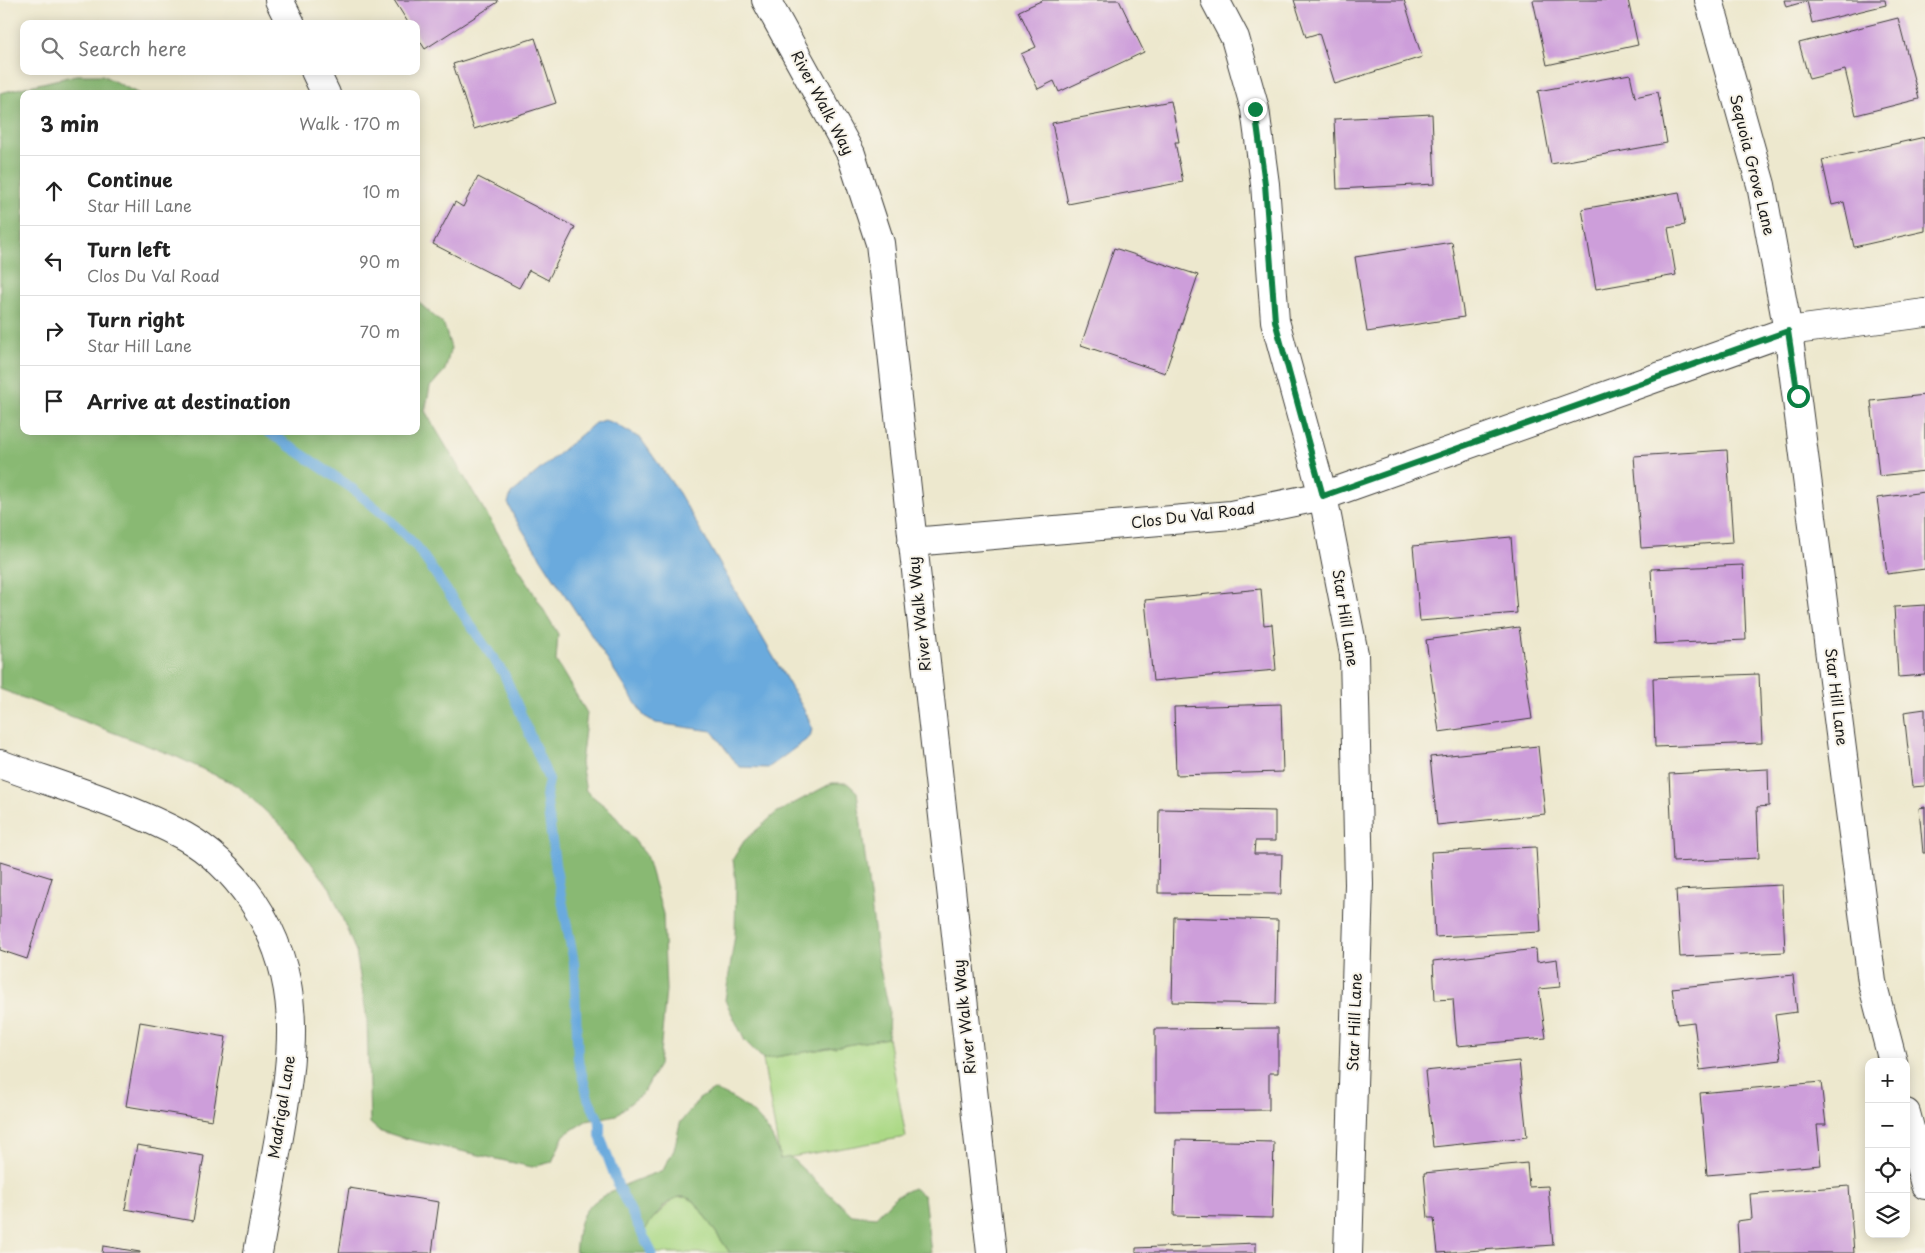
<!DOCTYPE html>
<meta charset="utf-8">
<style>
body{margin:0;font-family:"Playpen Sans",sans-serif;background:#f6f6f6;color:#222}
.controls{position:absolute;right:15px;bottom:15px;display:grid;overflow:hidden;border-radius:10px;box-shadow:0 2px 12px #0003}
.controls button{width:45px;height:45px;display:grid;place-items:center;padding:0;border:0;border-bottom:1px solid #e0e0e0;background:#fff;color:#222;font:25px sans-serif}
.stop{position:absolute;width:15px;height:15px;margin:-11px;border:4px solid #0b8043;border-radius:50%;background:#fff}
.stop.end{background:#0b8043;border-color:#fff;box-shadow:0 1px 5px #0008}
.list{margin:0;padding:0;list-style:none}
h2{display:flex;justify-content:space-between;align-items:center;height:65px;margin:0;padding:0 20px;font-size:21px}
h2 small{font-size:16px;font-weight:400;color:#767676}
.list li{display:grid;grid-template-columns:32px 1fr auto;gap:15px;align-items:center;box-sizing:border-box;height:70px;padding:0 20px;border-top:1px solid #e0e0e0}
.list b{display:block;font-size:19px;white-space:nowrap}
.list p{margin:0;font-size:16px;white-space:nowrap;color:#767676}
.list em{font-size:16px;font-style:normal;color:#767676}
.icon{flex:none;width:28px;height:28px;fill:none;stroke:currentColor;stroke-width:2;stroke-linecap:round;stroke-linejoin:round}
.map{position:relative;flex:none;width:1925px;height:1253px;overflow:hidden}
.search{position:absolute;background:#fff;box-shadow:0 2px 12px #0003;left:20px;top:20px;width:400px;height:55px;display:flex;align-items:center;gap:12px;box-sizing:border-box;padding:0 18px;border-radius:10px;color:#767676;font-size:19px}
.panel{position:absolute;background:#fff;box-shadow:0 2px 12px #0003;left:20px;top:90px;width:400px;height:345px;border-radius:10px}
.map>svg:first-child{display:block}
.green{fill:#acd986;stroke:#647a51}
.forest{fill:#89b973;stroke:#526a48}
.water{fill:#6aaadd;stroke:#43637c}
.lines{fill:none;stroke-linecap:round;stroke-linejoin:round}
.stream{stroke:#6aaadd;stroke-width:10}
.building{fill:#cd9eda}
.minor-casing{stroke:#3b3b37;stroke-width:30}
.minor{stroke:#fff;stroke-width:28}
.route{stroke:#0b8043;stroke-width:6}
.labels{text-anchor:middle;stroke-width:4;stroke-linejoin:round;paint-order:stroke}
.street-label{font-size:15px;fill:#1c1c1c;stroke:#f7f3e8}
</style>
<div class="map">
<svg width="1925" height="1253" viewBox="0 0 1925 1253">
<rect width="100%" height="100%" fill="#f7f3e8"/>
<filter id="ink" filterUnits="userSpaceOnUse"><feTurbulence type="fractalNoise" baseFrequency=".02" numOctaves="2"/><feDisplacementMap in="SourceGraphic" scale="10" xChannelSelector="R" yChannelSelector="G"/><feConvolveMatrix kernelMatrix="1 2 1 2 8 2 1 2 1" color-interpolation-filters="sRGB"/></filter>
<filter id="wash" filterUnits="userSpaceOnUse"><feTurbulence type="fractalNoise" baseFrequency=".0096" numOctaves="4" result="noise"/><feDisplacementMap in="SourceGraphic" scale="20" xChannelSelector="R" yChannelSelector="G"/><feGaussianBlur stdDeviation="1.12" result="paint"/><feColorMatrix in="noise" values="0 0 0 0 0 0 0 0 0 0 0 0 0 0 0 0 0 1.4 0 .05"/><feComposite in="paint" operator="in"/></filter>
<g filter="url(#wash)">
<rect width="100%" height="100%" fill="#ede8ce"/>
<path class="green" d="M888 1038 906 1137 780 1159 763 1059Z
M687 1197 695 1202 730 1253H652L643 1235 647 1224 675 1198Z"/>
<path class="forest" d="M76 75H102L139 94H24V431H416V300L444 325 451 348 445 370 430 387 425 411 558 634 556 661 587 713 581 763 586 791 612 812 646 855 663 914 666 990 659 1065 644 1092 616 1115 586 1121 564 1135 552 1162 532 1167 403 1138 378 1130 370 1123 367 1019 356 952 330 888 285 829 238 786 177 757 0 689V93Z
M832 783H847L857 792 878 960 889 1009 888 1038 763 1059 745 1041 725 1000 735 935 736 884 733 859 744 841 776 813Z
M714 1090C745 1101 773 1125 780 1159L790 1157 852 1215 876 1217 896 1196 913 1188 924 1196 931 1253H730L695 1202C689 1198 683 1195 676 1198 665 1202 647 1224 643 1235L652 1253H575C577 1241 577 1226 583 1215 594 1193 641 1179 663 1170L674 1150 680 1123 699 1099Z"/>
<path class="water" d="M604 420 614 423 641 439 679 493 807 715 812 729 810 737 768 768 739 767 712 731 656 723 644 716 514 517 508 503 511 494 595 423Z"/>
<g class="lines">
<path class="stream" d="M267 431 349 486 388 518 417 547 504 674 549 780 546 795 555 864 574 962 578 1059 588 1098 600 1123V1136L619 1188 652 1253"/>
</g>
<g id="blocks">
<path class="building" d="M394 0H497L498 2 425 49 416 35V24H409Z
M1043 0H1119L1144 52 1059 92 1054 81 1038 89 1021 54 1036 47 1019 11Z
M1294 0H1404L1422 57 1335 84 1319 33 1306 37Z
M1533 0H1628L1638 45 1547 65Z
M1784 0H1885L1886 5 1812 23 1807 1 1786 7Z
M1898 18 1919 99 1856 115 1845 70 1809 79 1799 43Z
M535 38 556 103 474 129 453 64Z
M1630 74 1635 97 1658 92 1667 143 1551 164 1538 91Z
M1171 101 1179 142H1175L1183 182 1068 204 1052 123Z
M1432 114 1435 184 1337 189 1334 119Z
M1925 137V231L1854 247 1844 202 1832 205 1822 160Z
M478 177 575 227 548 280 529 270 519 288 433 244 455 202 463 207Z
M1679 192 1685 225 1668 228 1676 275 1596 289 1582 209Z
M1452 242 1464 317 1367 332 1355 257Z
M1114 248 1198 275 1165 373 1081 345Z
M1925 395V471L1879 476 1871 401Z
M1727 450 1733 542 1641 548 1634 456Z
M1925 492V569L1887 574 1877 498Z
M1511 537 1517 613 1420 621 1413 546Z
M1743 565 1746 640 1655 644 1651 569Z
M1261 589 1264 625 1272 624 1276 670 1153 681 1145 600Z
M1925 605V675L1898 677 1894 607Z
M1519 627 1532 719 1439 732 1426 640Z
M1759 674 1762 743 1655 747 1653 678Z
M1281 704 1283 772 1176 775 1174 707Z
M1925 709V786L1912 787 1904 712Z
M1538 746 1545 814 1437 825 1430 757Z
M1768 769 1769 806 1757 807 1759 858 1673 862 1669 774Z
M1925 807V853H1923L1919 808Z
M1159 809 1275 811V841H1255L1254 854H1282L1281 894 1158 893Z
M1536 847 1541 932 1435 937 1431 852Z
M0 862 52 878 27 959 0 950Z
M1782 885 1785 952 1680 957 1676 890Z
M1174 917 1278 920 1276 1004 1172 1002Z
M1536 949 1537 962 1557 959 1560 987 1539 989 1546 1038 1457 1046 1453 999 1435 1000 1433 961Z
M1793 975 1797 1012 1775 1015 1781 1060 1700 1070 1694 1022 1677 1024 1672 988Z
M140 1022 226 1037 212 1120 126 1106Z
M1278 1028V1073H1269V1110L1155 1111V1029Z
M1519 1061 1527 1137 1433 1147 1425 1071Z
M1821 1082 1826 1125H1817L1821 1165 1707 1175 1700 1093Z
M1176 1140 1274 1142 1272 1218 1174 1216Z
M137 1145 204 1156 193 1221 125 1209Z
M1527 1163 1529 1187 1548 1186 1553 1245 1438 1253 1434 1218H1428L1424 1173Z
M1849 1186 1854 1253H1739L1737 1221 1752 1219 1750 1194Z
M349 1188 439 1202 432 1253H339Z
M1256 1243V1253H1136V1248Z
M103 1246 140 1252V1253H102Z"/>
</g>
</g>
<g filter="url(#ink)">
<use href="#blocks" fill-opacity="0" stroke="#3b3b37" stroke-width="1"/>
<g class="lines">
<g class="minor-casing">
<path id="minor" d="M279 0 291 24
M766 0 851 154 880 243 991 1253
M1215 0 1235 38 1255 109 1265 184 1275 321 1323 496 1354 654 1359 884 1348 1253
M1709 0 1761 185 1788 331 1872 982 1893 1062
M315 71 326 94
M912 542 1231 515 1323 496 1788 331 1925 313
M0 764C60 786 127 805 184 836 211 851 234 874 252 900 304 978 294 1050 279 1137 272 1176 265 1214 258 1253
M1906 1113 1925 1185"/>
</g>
<use href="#minor" class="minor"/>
</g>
</g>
<g class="lines" filter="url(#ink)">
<path class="route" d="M1255 109 1265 184 1275 321 1323 496 1788 331 1798 396"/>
</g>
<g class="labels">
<g class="street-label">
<text transform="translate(822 103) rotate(62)" y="5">River Walk Way</text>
<text transform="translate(1752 165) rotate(76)" y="5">Sequoia Grove Lane</text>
<text transform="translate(1193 516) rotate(-7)" y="5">Clos Du Val Road</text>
<text transform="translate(920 614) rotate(-96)" y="5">River Walk Way</text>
<text transform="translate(1345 618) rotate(81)" y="5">Star Hill Lane</text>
<text transform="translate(1836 697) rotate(83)" y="5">Star Hill Lane</text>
<text transform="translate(965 1017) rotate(-96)" y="5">River Walk Way</text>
<text transform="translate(1355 1022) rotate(-88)" y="5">Star Hill Lane</text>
<text transform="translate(282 1107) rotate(-81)" y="5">Madrigal Lane</text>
</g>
</g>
</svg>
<div class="controls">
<button>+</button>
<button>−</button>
<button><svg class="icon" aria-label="locate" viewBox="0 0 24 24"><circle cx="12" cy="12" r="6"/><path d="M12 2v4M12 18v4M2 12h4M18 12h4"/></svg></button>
<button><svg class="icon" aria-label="layers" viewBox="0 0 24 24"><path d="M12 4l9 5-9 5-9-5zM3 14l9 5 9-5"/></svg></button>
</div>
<div class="stop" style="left:1798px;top:396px"></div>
<div class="stop end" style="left:1255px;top:109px"></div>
<div class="search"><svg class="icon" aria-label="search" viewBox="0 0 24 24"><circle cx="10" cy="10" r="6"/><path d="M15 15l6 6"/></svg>Search here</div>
<section class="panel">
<h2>3 min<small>Walk · 170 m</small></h2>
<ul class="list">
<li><svg class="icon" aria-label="ahead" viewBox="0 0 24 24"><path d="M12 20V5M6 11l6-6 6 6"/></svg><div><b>Continue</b><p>Star Hill Lane</p></div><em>10 m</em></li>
<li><svg class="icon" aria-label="left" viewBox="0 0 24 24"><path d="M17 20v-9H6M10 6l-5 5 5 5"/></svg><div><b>Turn left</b><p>Clos Du Val Road</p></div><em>90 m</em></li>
<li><svg class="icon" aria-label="right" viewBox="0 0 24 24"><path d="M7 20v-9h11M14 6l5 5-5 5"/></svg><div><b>Turn right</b><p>Star Hill Lane</p></div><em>70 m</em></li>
<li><svg class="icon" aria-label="arrive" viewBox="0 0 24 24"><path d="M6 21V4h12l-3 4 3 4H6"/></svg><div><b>Arrive at destination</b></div></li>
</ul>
</section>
</div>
